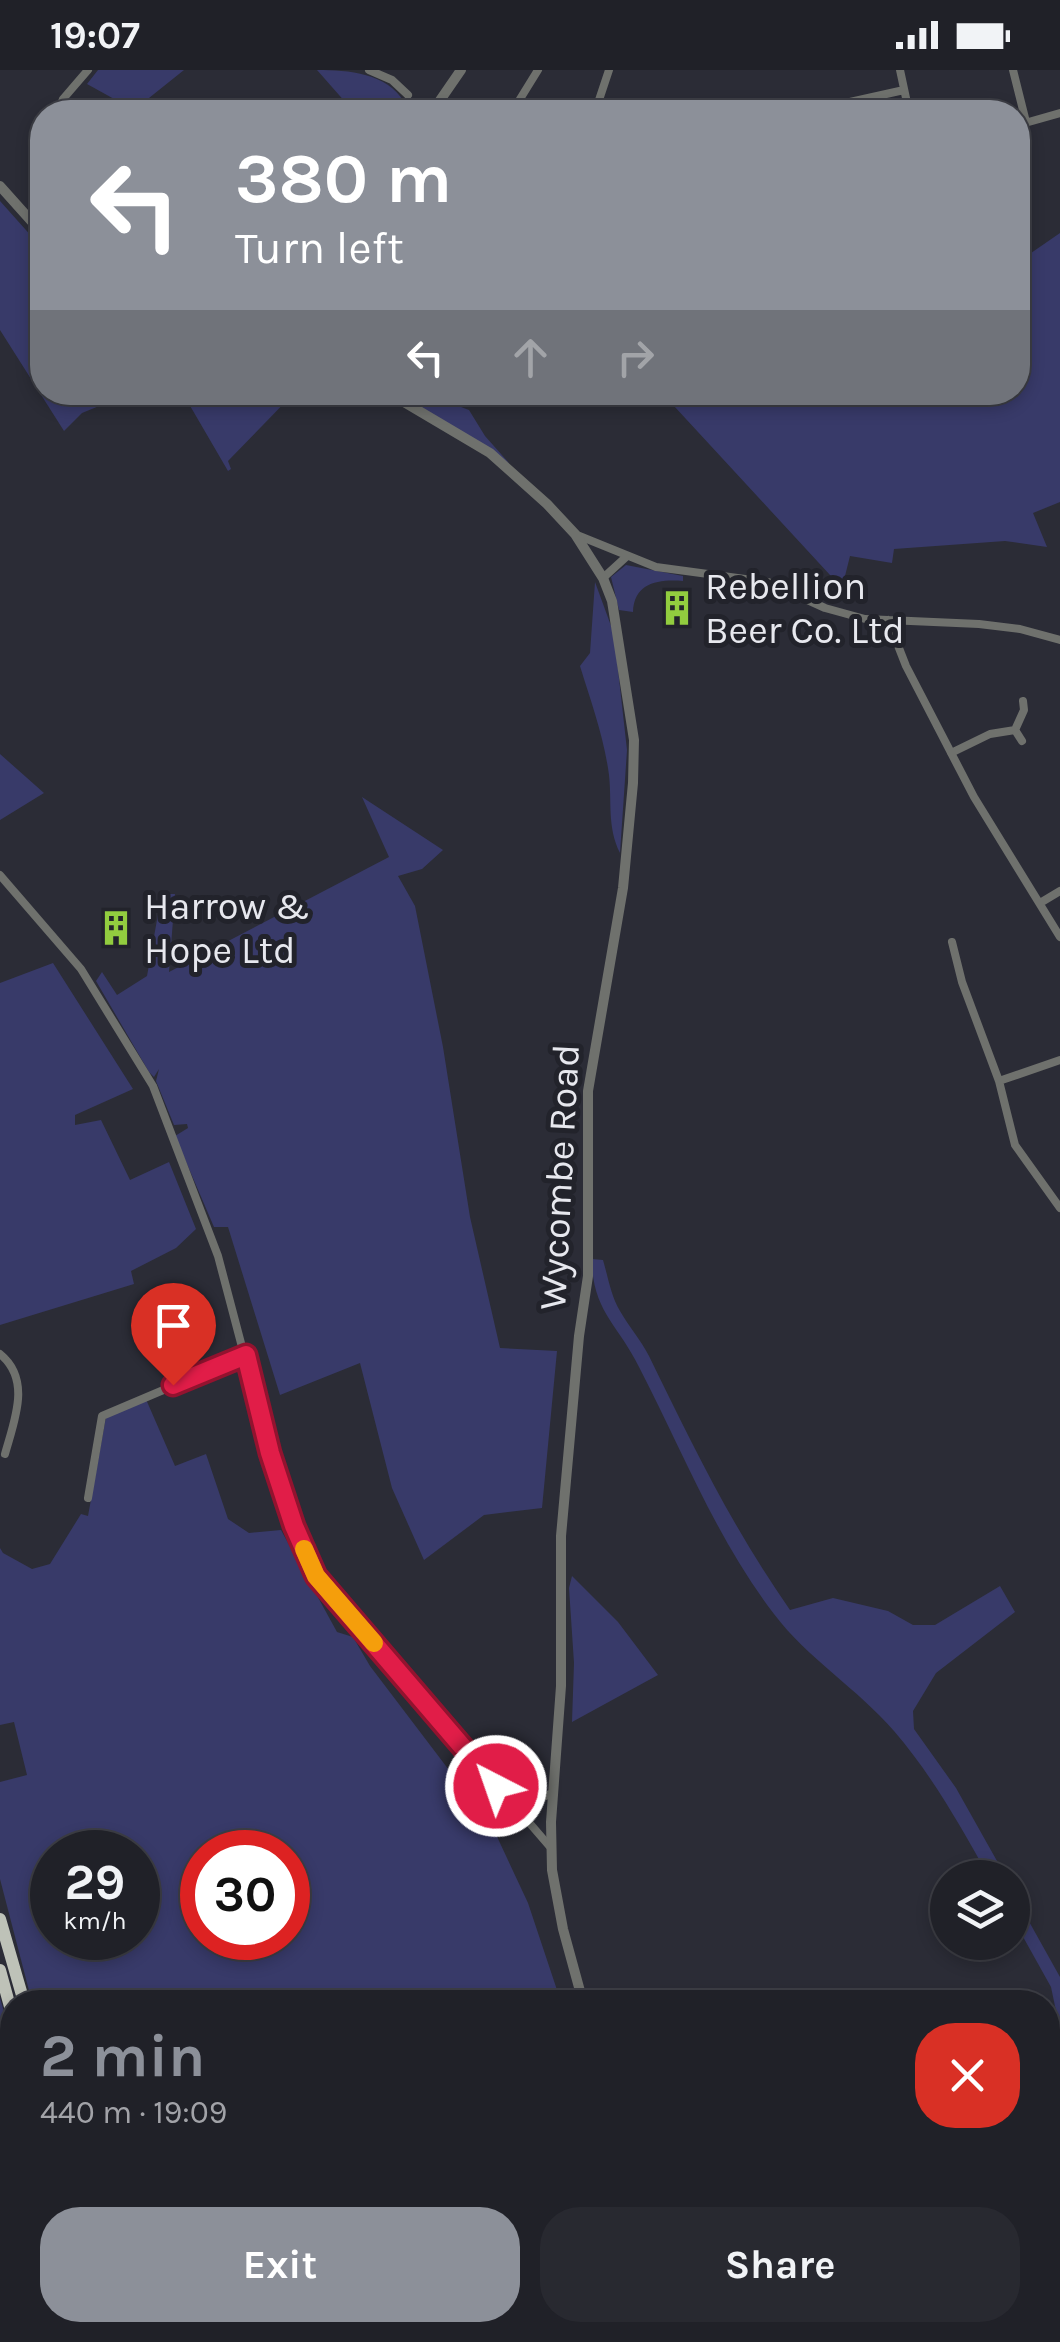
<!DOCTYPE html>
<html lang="en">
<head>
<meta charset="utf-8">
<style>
  body { margin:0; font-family:Karla,sans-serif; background:#282930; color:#f1f3f6; height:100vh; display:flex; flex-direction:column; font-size:38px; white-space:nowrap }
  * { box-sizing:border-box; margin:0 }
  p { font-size:32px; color:#a2a3a8 }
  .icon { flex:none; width:55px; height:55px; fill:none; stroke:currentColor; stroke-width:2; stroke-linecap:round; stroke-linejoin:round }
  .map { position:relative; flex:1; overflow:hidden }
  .side { position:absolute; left:0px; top:1920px; width:1060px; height:352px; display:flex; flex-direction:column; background:#202128; border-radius:40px 40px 0 0; box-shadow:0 5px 15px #0003,0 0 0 2px #3d3e45 }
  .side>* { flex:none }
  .top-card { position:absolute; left:30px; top:30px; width:1000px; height:305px; border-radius:40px; box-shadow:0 5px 15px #0003,0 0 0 2px #3d3e45; background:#8c9099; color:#fff; overflow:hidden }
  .tools { position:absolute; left:930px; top:1790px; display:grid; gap:20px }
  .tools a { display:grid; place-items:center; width:100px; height:100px; border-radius:50%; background:#202128; box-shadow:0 5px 15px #0003,0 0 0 2px #3d3e45; font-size:50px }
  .speed { position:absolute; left:30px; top:1760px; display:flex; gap:20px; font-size:50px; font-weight:700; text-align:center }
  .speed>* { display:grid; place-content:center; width:130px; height:130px; border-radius:50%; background:#202128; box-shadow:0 5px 15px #0003,0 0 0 2px #3d3e45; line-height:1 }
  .speed small { font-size:25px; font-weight:400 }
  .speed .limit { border:15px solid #d22; background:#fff; color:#111 }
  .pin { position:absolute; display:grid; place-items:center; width:85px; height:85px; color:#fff; margin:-102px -42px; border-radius:50% 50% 50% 0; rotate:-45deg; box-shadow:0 0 10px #0007 }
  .pin .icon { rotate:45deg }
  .me { position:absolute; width:110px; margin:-55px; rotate:319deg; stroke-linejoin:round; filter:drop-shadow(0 0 8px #0008) }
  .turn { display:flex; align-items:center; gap:35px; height:210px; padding:0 40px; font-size:45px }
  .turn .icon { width:130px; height:130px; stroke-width:2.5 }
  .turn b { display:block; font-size:70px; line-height:85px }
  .lanes { display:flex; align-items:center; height:95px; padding:0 40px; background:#0003; justify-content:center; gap:50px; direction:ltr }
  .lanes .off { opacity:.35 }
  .round { display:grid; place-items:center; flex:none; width:105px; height:105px; border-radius:40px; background:#282930 }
  .head { display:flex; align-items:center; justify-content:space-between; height:170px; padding:0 40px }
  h1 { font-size:60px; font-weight:700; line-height:75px; color:#8c9099 }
  .button { display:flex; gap:20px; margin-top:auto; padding:20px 40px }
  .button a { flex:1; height:115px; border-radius:40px; background:#8c9099; color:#fff; font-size:40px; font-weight:700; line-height:115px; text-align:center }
  .button a+a { background:#282930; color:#f1f3f6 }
  .status { display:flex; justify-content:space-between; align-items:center; height:70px; padding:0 50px; background:#202128; direction:ltr }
  .status svg { height:28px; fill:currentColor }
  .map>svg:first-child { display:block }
  .green { fill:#383a69; fill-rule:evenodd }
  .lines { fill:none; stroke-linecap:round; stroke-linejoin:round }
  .minor { stroke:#6f716d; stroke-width:8 }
  .tertiary { stroke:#6f716d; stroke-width:10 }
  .trunk { stroke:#bec2b8; stroke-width:12 }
  .route-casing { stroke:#92132f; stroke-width:25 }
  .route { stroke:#e11d48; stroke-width:18 }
  .slow { stroke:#f59e0b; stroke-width:18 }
  .labels { text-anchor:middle; stroke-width:10; stroke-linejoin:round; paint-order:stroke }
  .poi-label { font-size:38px; fill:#e7e8ee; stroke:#22232b; text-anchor:start }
  .street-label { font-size:38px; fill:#e7e8ee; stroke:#22232b }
</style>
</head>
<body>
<div class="status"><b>19:07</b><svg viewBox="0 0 49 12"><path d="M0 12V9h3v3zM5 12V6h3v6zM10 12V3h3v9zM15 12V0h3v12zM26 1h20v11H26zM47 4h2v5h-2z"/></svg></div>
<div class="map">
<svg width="1060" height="2272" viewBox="0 0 1060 2272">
  <rect width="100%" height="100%" fill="#2b2c36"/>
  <path class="green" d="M98,0h86l-50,40 -47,-26z
    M317,0c32,0 70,3 87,32l20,3 -5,7h-65z
    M0,131l42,47v144l89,1 -49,20 -18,18 -64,-101z
    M1060,163v269l-27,11 14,34 -42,-6 -111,8 -2,14 -42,-7 -8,32 -180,-195 356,-1v-130z
    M177,323h117l-66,68 3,8 -3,2 -39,-67z
    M413,323h11l45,17 16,26 24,27 -90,-57z
    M626,495l57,11v5c-25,-2 -49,2 -50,31l-14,-2 -8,-33z
    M595,512l19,52 13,116 -7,103c-13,-26 -8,-51 -11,-78 -5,-38 -18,-73 -29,-109l10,-13z
    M0,684l44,39 -44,27z
    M362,727l81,53 -21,19 -24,7 17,30 28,141 27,170 30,131 57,3 -15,157 -58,7 -60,45 -32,-72 -32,-125 -80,32 -52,-168h-14l-39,-91 13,-8 -1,-4 -13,1 -18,-44 3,-12 -5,8 -5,-5 -53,-91 6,-9 15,23 30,-19 13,-73 10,-9h5l-6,78 220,-115z
    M53,893l80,126 -58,26v10l26,-5 29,60 39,-18 27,67 -20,19 -45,23 3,13 -134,41v-342z
    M592,1189l11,1c5,17 8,36 17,51 9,16 21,29 29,45 44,90 83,171 141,254l43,-12 55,13 25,14h22l65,-39 15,26 -79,61 -23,38 1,18 42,59 50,89h-17c-28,-50 -57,-102 -95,-146 -36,-42 -87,-73 -120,-117 -57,-74 -92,-164 -135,-247 -21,-43 -47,-56 -47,-108z
    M145,1327l30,69 31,-12 22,65 21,14 32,-3 56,102 16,5 17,29 123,162 35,75 33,99h-529l-32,-123v-97l27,-7 -13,-53 -14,3v-177l3,5 29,16 18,-5 31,-50 7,2 18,-99zM52,1782h86v86h-86zM202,1782h86v86h-86z
    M572,1506l46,46 40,53 -86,47 2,-59 -5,-75z
    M490,1682l12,27 27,2 1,11 -8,6c-19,-3 -28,-25 -39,-40z
    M1012,1821l48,86v53l-9,-43 -38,-68z
    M0,1928l12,42v265l-5,3 9,34h-16z
    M127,2260h34l4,12h-35z"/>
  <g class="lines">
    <path class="minor" d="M369,0l23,10 16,15
      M900,0l9,42
      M1013,0l13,52
      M496,40l5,2
      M58,42l5,-13 25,-29
      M331,42l7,-6
      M512,42l26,-42
      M595,42l14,-42
      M805,42l99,-22
      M1018,55l42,-12
      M36,91l6,-13
      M577,465l79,32 112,15 57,26 40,11 114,5 41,5 40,11
      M603,508l23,-21
      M888,550l18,46 68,131 86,140
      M1022,671l-7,-11 9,-20 -1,-9
      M951,683l39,-19 25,-4
      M0,805l81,94 72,117 65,170 52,197 24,72 22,51 235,272
      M1040,833l20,-12
      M952,872l10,40 37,99 16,64 45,63
      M999,1011l61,-21
      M0,1284c32,26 14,67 5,100
      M88,1428l14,-82 144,-61
      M515,1738l38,-15"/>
    <path class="tertiary" d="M432,42l29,-42
      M0,116l42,47
      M387,322l103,61 57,51 28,30 28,44 9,23 22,139 -1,43 -10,105 -35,203v185l-9,60 -18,200v150l-10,136 1,48 11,59 20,73
      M706,2260l6,12"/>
    <path class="trunk" d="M0,1849l24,83
      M0,1900l12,44
      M103,2260l3,12
      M118,2260l3,12"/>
  </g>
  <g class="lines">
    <defs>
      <path id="route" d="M173,1315l73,-30 24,98 24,73 22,50 180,210"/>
    </defs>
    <use href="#route" class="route-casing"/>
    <use href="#route" class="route"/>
    <path class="slow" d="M304,1479l12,27 58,67"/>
  </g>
  <defs>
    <symbol id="building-bare" viewBox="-9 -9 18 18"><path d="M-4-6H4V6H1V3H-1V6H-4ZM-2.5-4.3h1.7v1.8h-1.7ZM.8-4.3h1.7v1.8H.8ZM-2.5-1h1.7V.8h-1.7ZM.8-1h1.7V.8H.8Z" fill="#92cd3f" stroke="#22232b" stroke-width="2.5" paint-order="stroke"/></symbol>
  </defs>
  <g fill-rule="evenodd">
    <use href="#building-bare" x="652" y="513" width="50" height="50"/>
    <use href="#building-bare" x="91" y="833" width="50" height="50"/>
  </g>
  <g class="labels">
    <g class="poi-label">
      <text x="705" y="529">Rebellion<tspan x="705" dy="44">Beer Co. Ltd</tspan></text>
      <text x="144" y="849">Harrow &amp;<tspan x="144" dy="44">Hope Ltd</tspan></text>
    </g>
    <g class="street-label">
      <text transform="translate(559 1107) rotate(-87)" y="13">Wycombe Road</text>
    </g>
  </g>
</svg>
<div class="tools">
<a><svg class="icon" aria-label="layers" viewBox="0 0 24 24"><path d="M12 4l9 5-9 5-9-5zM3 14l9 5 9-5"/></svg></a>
</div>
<div class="speed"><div>29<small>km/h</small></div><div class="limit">30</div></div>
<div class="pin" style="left:173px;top:1315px;background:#d93025"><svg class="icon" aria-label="arrive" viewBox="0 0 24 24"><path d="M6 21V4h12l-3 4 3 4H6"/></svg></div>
<svg class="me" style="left:496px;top:1716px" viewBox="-20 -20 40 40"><circle r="17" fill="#e11d48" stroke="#fff" stroke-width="3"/><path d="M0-11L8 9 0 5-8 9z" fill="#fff"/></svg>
<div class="top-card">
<div class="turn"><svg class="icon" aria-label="left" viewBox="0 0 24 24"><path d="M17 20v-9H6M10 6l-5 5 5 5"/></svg><div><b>380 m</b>Turn left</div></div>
<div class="lanes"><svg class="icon" aria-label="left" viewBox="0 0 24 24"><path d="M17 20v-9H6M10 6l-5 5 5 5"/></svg><svg class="icon off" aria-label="ahead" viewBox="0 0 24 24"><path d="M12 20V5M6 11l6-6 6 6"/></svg><svg class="icon off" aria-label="right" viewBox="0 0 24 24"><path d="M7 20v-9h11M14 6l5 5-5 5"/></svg></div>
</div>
<section class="side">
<div class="head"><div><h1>2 min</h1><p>440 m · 19:09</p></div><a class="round" style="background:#d93025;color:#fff"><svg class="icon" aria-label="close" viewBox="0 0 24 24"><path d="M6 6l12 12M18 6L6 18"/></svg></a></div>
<div class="button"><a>Exit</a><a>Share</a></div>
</section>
</div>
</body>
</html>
